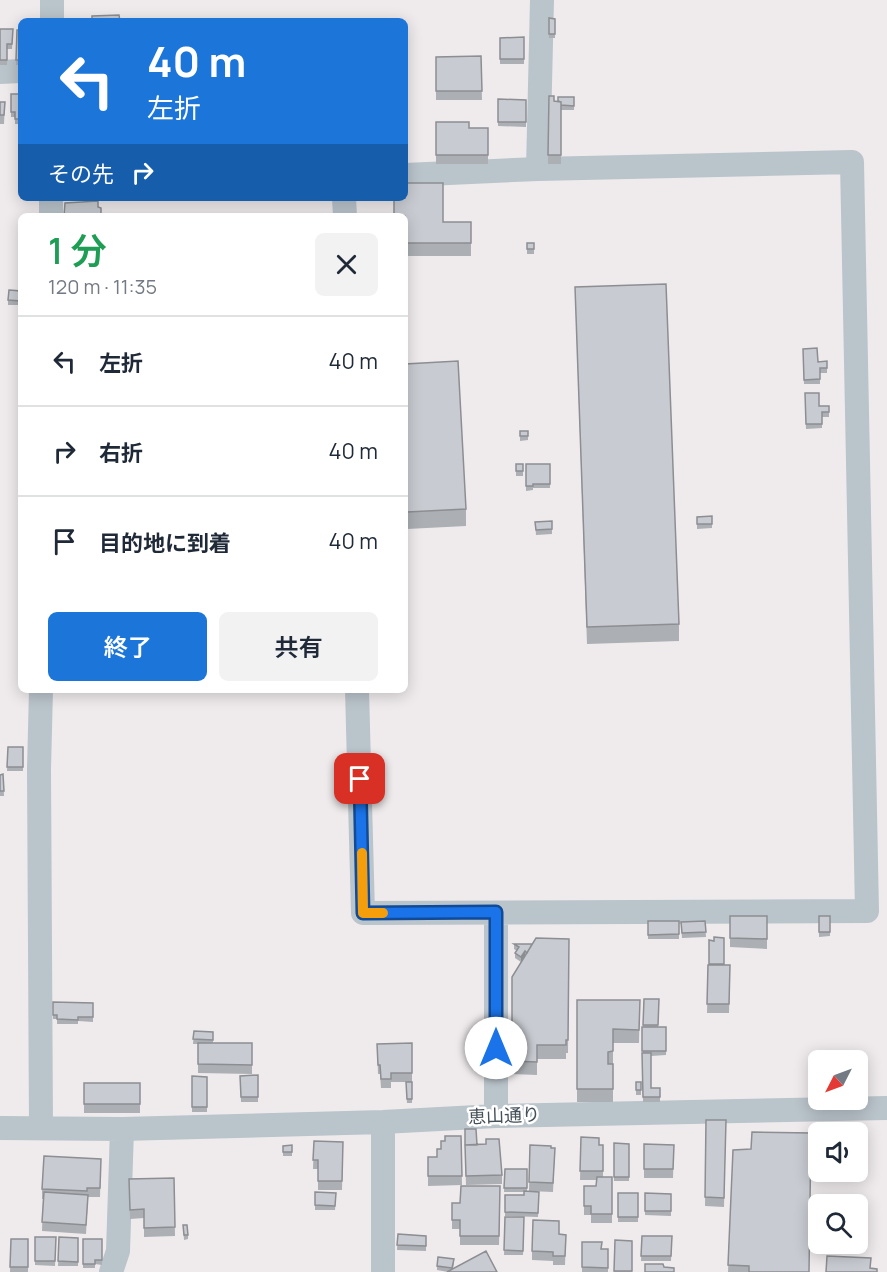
<!DOCTYPE html>
<html lang="ja">
<head>
<meta charset="utf-8">
<style>
  body { margin:0; font-family:Manrope,"Noto Sans JP",sans-serif; background:#f2f2f3; color:#1f2937; height:100vh; display:flex; flex-direction:column; font-size:22px; white-space:nowrap }
  * { box-sizing:border-box; margin:0 }
  p { font-size:20px; color:#747a83 }
  .icon { flex:none; width:33px; height:33px; fill:none; stroke:currentColor; stroke-width:2; stroke-linecap:round; stroke-linejoin:round }
  .map { position:relative; flex:1; overflow:hidden }
  .details { position:absolute; left:18px; top:213px; width:390px; height:480px; display:flex; flex-direction:column; background:#fff; border-radius:9px; box-shadow:0 3px 15px #0003 }
  .details>* { flex:none }
  .top-card { position:absolute; left:18px; top:18px; width:390px; height:183px; border-radius:9px; box-shadow:0 3px 15px #0003; background:#1c75d8; color:#fff; overflow:hidden }
  .needle { width:39px; rotate:228deg }
  .controls { position:absolute; left:808px; top:1050px; display:grid; gap:12px }
  .controls a { display:grid; place-items:center; width:60px; height:60px; border-radius:9px; background:#fff; box-shadow:0 3px 15px #0003; font-size:30px }
  .pin { position:absolute; display:grid; place-items:center; width:51px; height:51px; color:#fff; margin:-26px; border-radius:12px; box-shadow:0 3px 9px #0006 }
  .me { position:absolute; width:66px; margin:-33px; rotate:0deg; stroke-linejoin:round; filter:drop-shadow(0 0 4px #0008) }
  .turn { display:flex; align-items:center; gap:21px; height:126px; padding:0 30px; font-size:27px }
  .turn .icon { width:78px; height:78px; stroke-width:2.5 }
  .turn b { display:block; font-size:42px; line-height:51px }
  .then { display:flex; align-items:center; height:57px; padding:0 30px; background:#0003; gap:12px; font-size:22px }
  .round { display:grid; place-items:center; flex:none; width:63px; height:63px; border-radius:9px; background:#f2f2f3 }
  .headline { display:flex; align-items:center; justify-content:space-between; height:102px; padding:0 30px }
  h1 { font-size:36px; font-weight:600; line-height:45px; color:#1e9e55 }
  .cta { display:flex; gap:12px; margin-top:auto; padding:12px 30px }
  .cta a { flex:1; height:69px; border-radius:9px; background:#1c75d8; color:#fff; font-size:24px; font-weight:600; line-height:69px; text-align:center }
  .cta a+a { background:#f2f2f3; color:#1f2937 }
  ul { padding:0; list-style:none }
  li { display:flex; align-items:center; gap:18px; height:90px; padding:0 30px; border-top:2px solid #e0e1e3 }
  li div { flex:1 }
  li b { display:block; font-size:22px }
  li em { font-style:normal }
  .map>svg:first-child { display:block }
  .lines { fill:none; stroke-linecap:round; stroke-linejoin:round }
  .minor { stroke:#bac4cb; stroke-width:24 }
  .wall { fill:#acafb4 }
  .shaded-wall { fill:#8c8e92 }
  .building { fill:#c8cbd1; stroke:#8c8e92; stroke-width:1.5 }
  .route-casing { stroke:#114b97; stroke-width:15 }
  .route { stroke:#1a73e8; stroke-width:10 }
  .slow { stroke:#f59e0b; stroke-width:10 }
  .labels { text-anchor:middle; stroke-width:5; stroke-linejoin:round; paint-order:stroke }
  .street-label { font-size:18px; fill:#455058; stroke:#fff }
</style>
</head>
<body>
<div class="map">
<svg width="887" height="1272" viewBox="0 0 887 1272">
  <rect width="100%" height="100%" fill="#efebec"/>
  <g class="lines">
    <path class="minor" d="M52,21v-21
      M0,72l21,-1
      M538,169l4,-169
      M344,198l1,18
      M51,216v-18
      M357,690l6,223 504,-2 -15,-749 -314,7 -133,6
      M496,913v203
      M41,1127l-2,-358 2,-79
      M0,1128l122,1 261,-7 113,-6 391,-8
      M111,1272l7,-21 4,-122
      M383,1272v-150"/>
  </g>
  <path class="wall" d="M549,18l6,1v19h-6z
    M0,29h13l-1,20h-5v16h-7z
    M17,30h4v35h-5z
    M524,37v27h-24v-26z
    M481,56l1,44h-46v-43z
    M11,94h10v30h-6v-7h-4z
    M549,96l5,5h4l16,-4v13h-13v54h-13z
    M498,99l28,1v27l-28,-1z
    M0,102h5l-1,22h-4z
    M436,122l33,6h19v36h-52z
    M405,216l38,6h28v34h-66z
    M527,243h7v11h-7z
    M575,287l104,337v17l-92,3z
    M21,291v14h-13v-5z
    M803,349l15,13 9,-1v12h-7v11h-16z
    M405,364l61,145v17l-59,3 -2,-45z
    M805,393l14,13h10v11h-7v11l-16,1z
    M520,431h8v9l-8,1z
    M516,464h7v12h-7z
    M550,464v24h-17v2l-7,1v-5z
    M712,516v12l-15,1v-12z
    M552,521v13l-16,1 -1,-13z
    M8,747h15v24h-16z
    M3,774l1,22h-4v-21z
    M730,916h37v33l-37,-2z
    M819,916h11v20l-11,1z
    M648,921h31v18h-31z
    M705,921l1,16 -24,1 -1,-16z
    M569,939l-1,114h-2v6h-29v16l-25,-1v-97l9,-15 -6,-4v-5l2,-2 -3,-2v-5h18z
    M709,940l15,25h6l-1,48h-22l1,-48h1z
    M644,999h15l-1,28h8v28l-15,1v32h9v14h-17l-1,-75h1z
    M577,1000h63l-1,43h-26v59h-36z
    M53,1002l40,1v19l-15,-1v3h-21v-5h-4z
    M194,1031l19,1v11h39v31l-54,-1v-29h-5z
    M377,1044l35,29v30h-5l-1,-21h-15v6h-10l-1,-14h-2z
    M258,1075v27h-17l-1,-26z
    M192,1076l15,1v35h-15z
    M636,1082l5,8v5h-5z
    M84,1083h56v30h-56z
    M706,1120h20l-2,87 -19,-1z
    M461,1136l1,49 -34,1v-29h9l4,-8z
    M581,1137l18,8h4v32h9v46h-21v-8h-7v-29h12l1,-6h-17z
    M314,1141l29,1 -1,48h-24v-21h-5z
    M614,1143l15,1v37h-15z
    M486,1144l16,31v9l-36,1 -1,-31 12,-9z
    M644,1144l30,1 -1,33h-29z
    M292,1145v11h-9v-10z
    M530,1145l25,3 -2,44 -24,-1z
    M733,1150l76,122h-81z
    M101,1159l-1,38h-12l-2,37 -44,-3 1,-32h-1v-10z
    M505,1169h22v22l12,1 -1,25 -33,-1v-21h19v-3h-20z
    M174,1178l1,58 -31,1v-19l-14,1 -1,-40z
    M500,1186l-1,59h-39v-16h-8v-9l8,-17z
    M315,1192l21,1 -1,17h-20z
    M618,1193h20v29h-20z
    M645,1193l26,1v22l-26,-1z
    M505,1217h19l-1,38h-19z
    M183,1225l5,10v4l-4,1z
    M398,1234l28,2v15l-29,-1z
    M559,1234l7,1 -1,30h-12v-4l-21,-1v-9z
    M642,1236h30l-1,25h-30z
    M35,1237h21l-1,29 -20,-1z
    M59,1237l19,1v28h-20z
    M11,1239h17v33h-18z
    M83,1239h19v26l-7,-1v4h-12z
    M615,1240l17,1v31h-18z
    M582,1242l20,7h6v23h-26z
    M454,1263l-1,6 -5,3 -11,-2v-4z"/>
  <path class="shaded-wall" d="M525,951v5l-4,6v-5z"/>
  <path class="building" d="M119,15l1,6h-28v-5z
    M549,18l6,1v15h-6z
    M0,29h13l-1,15h-5v16h-7z
    M17,30h4v30h-5z
    M524,37v22h-24v-21z
    M481,56l1,35h-46v-34z
    M11,94h10v25h-6v-7h-4z
    M549,96h5v5l7,1v53h-13z
    M558,97h16v9l-13,-1v-3l-3,-1z
    M498,99l28,1v22h-28z
    M0,102h5l-1,13h-4z
    M436,122h33v6h19v27h-52z
    M405,183h38v39h28v21h-66v-27h-11v-18h11z
    M98,201v6l3,1v8h-37l1,-13z
    M527,243h7v6h-7z
    M666,284l13,340 -92,3 -12,-340z
    M9,290l12,1v10l-13,-1z
    M817,348l1,14 9,-1v7h-7v11l-16,1 -1,-31z
    M458,361l8,148 -59,3 -2,-45v-103z
    M805,393h14v13h10v6h-7v12h-16z
    M520,431h8v5h-8z
    M516,464h7v7h-7z
    M526,464h24v20h-17v2h-7z
    M712,516v8h-15v-7z
    M552,521v8l-16,1 -1,-8z
    M8,747h15v20h-16z
    M3,774l1,17h-4v-16z
    M730,916h37v23l-37,-1z
    M819,916h11v16h-11z
    M648,921h31v13l-31,1z
    M705,921l1,11 -24,1 -1,-11z
    M714,937l10,1v26h-15v-24l5,1z
    M536,938l33,1 -1,101h-2v5h-29v17l-25,-1v-84z
    M514,944h18l-5,9 -2,-2 -4,6 -6,-4 4,-6z
    M708,965h22l-1,39h-22z
    M644,999h15l-1,26h-15z
    M577,1000h63l-1,30 -26,-1v22l-5,1v12h5v25h-36z
    M53,1002l40,1v14h-15v3l-21,-1v-4h-4z
    M642,1027h24v24h-24z
    M194,1031l19,1v8l-20,-1z
    M198,1043h54v22l-54,-1z
    M412,1043v30h-21v6h-10l-1,-14h-2l-1,-21z
    M642,1053h9v35h9v9h-17z
    M258,1075v22h-17l-1,-21z
    M192,1076l15,1v30h-15z
    M406,1082h6v17h-5z
    M636,1082h5v8h-5z
    M84,1083h56v21h-56z
    M706,1120h20l-2,78 -19,-1z
    M465,1129h11l1,16h-12z
    M752,1132l59,1 -2,139h-60v-6l-21,-1 5,-115 18,-1z
    M445,1136h16l1,40h-34v-19h9v-8h4v-8h4z
    M581,1137l18,1v7h4v26h-23z
    M486,1139h13l3,36 -36,1 -1,-31 21,-1z
    M314,1141l29,1 -1,39h-24v-21h-5z
    M614,1143l15,1v33h-15z
    M644,1144l30,1 -1,24h-29z
    M292,1145v7h-9v-6z
    M530,1145l21,1v2h4l-2,35 -24,-1z
    M44,1156l57,3 -1,29h-13v3l-45,-2z
    M505,1169h22v19h-23z
    M597,1177h15v37h-21v-8h-7v-20h12z
    M174,1178l1,49 -31,1v-19l-14,1 -1,-31z
    M461,1186h39l-1,50h-39v-16h-8v-17h8z
    M524,1191l15,1 -1,21 -33,-1v-17h19z
    M44,1192l44,3 -2,30 -44,-3z
    M315,1192l21,1 -1,13 -20,-1z
    M618,1193h20v24h-20z
    M645,1193l26,1v17h-26z
    M505,1217h19l-1,34 -19,-1z
    M533,1220l26,1v13l7,1 -1,21h-12v-4l-21,-1z
    M183,1225h4l1,10h-4z
    M398,1234l28,2v10l-29,-1z
    M642,1236h30l-1,20h-30z
    M35,1237h21l-1,24h-20z
    M59,1237l19,1v24l-20,-1z
    M11,1239h17v28h-18z
    M83,1239h19v21h-7v4h-12z
    M615,1240l17,1v30h-18z
    M582,1242h20l-1,7h7v19l-26,-1z
    M486,1251l11,21h-50z
    M827,1256l44,2 -1,10 7,1v3h-51z
    M438,1257l16,2 -2,9 -15,-2z
    M645,1264h18l1,3 10,1v4h-29z"/>
  <g class="lines">
    <defs>
      <path id="route" d="M360,779l3,134 133,-1v136"/>
    </defs>
    <use href="#route" class="route-casing"/>
    <use href="#route" class="route"/>
    <path class="slow" d="M362,853l1,60h20"/>
  </g>
  <g class="labels">
    <g class="street-label">
      <text transform="translate(504 1116) rotate(-2)" y="6">恵山通り</text>
    </g>
  </g>
</svg>
<div class="controls">
<a><svg class="needle" viewBox="-14 -14 28 28"><path d="M0-13l5 13h-10z" fill="#e53935"/><path d="M0 13l5-13h-10z" fill="#747a83"/></svg></a>
<a><svg class="icon" aria-label="sound" viewBox="0 0 24 24"><path d="M4 9h4l5-4v14l-5-4H4zM17 9q2 3 0 6"/></svg></a>
<a><svg class="icon" aria-label="search" viewBox="0 0 24 24"><circle cx="10" cy="10" r="6"/><path d="M15 15l6 6"/></svg></a>
</div>
<div class="pin" style="left:360px;top:779px;background:#d93025"><svg class="icon" aria-label="arrive" viewBox="0 0 24 24"><path d="M6 21V4h12l-3 4 3 4H6"/></svg></div>
<svg class="me" style="left:496px;top:1048px" viewBox="-20 -20 40 40"><circle r="19" fill="#fff"/><path d="M0-13L10 11 0 6-10 11z" fill="#1a73e8"/></svg>
<div class="top-card">
<div class="turn"><svg class="icon" aria-label="left" viewBox="0 0 24 24"><path d="M17 20v-9H6M10 6l-5 5 5 5"/></svg><div><b>40 m</b>左折</div></div>
<div class="then">その先<svg class="icon" aria-label="right" viewBox="0 0 24 24"><path d="M7 20v-9h11M14 6l5 5-5 5"/></svg></div>
</div>
<section class="details">
<div class="headline"><div><h1>1 分</h1><p>120 m · 11:35</p></div><a class="round"><svg class="icon" aria-label="close" viewBox="0 0 24 24"><path d="M6 6l12 12M18 6L6 18"/></svg></a></div>
<ul>
<li><svg class="icon" aria-label="left" viewBox="0 0 24 24"><path d="M17 20v-9H6M10 6l-5 5 5 5"/></svg><div><b>左折</b></div><em>40 m</em></li>
<li><svg class="icon" aria-label="right" viewBox="0 0 24 24"><path d="M7 20v-9h11M14 6l5 5-5 5"/></svg><div><b>右折</b></div><em>40 m</em></li>
<li><svg class="icon" aria-label="arrive" viewBox="0 0 24 24"><path d="M6 21V4h12l-3 4 3 4H6"/></svg><div><b>目的地に到着</b></div><em>40 m</em></li>
</ul>
<div class="cta"><a>終了</a><a>共有</a></div>
</section>
</div>
</body>
</html>
